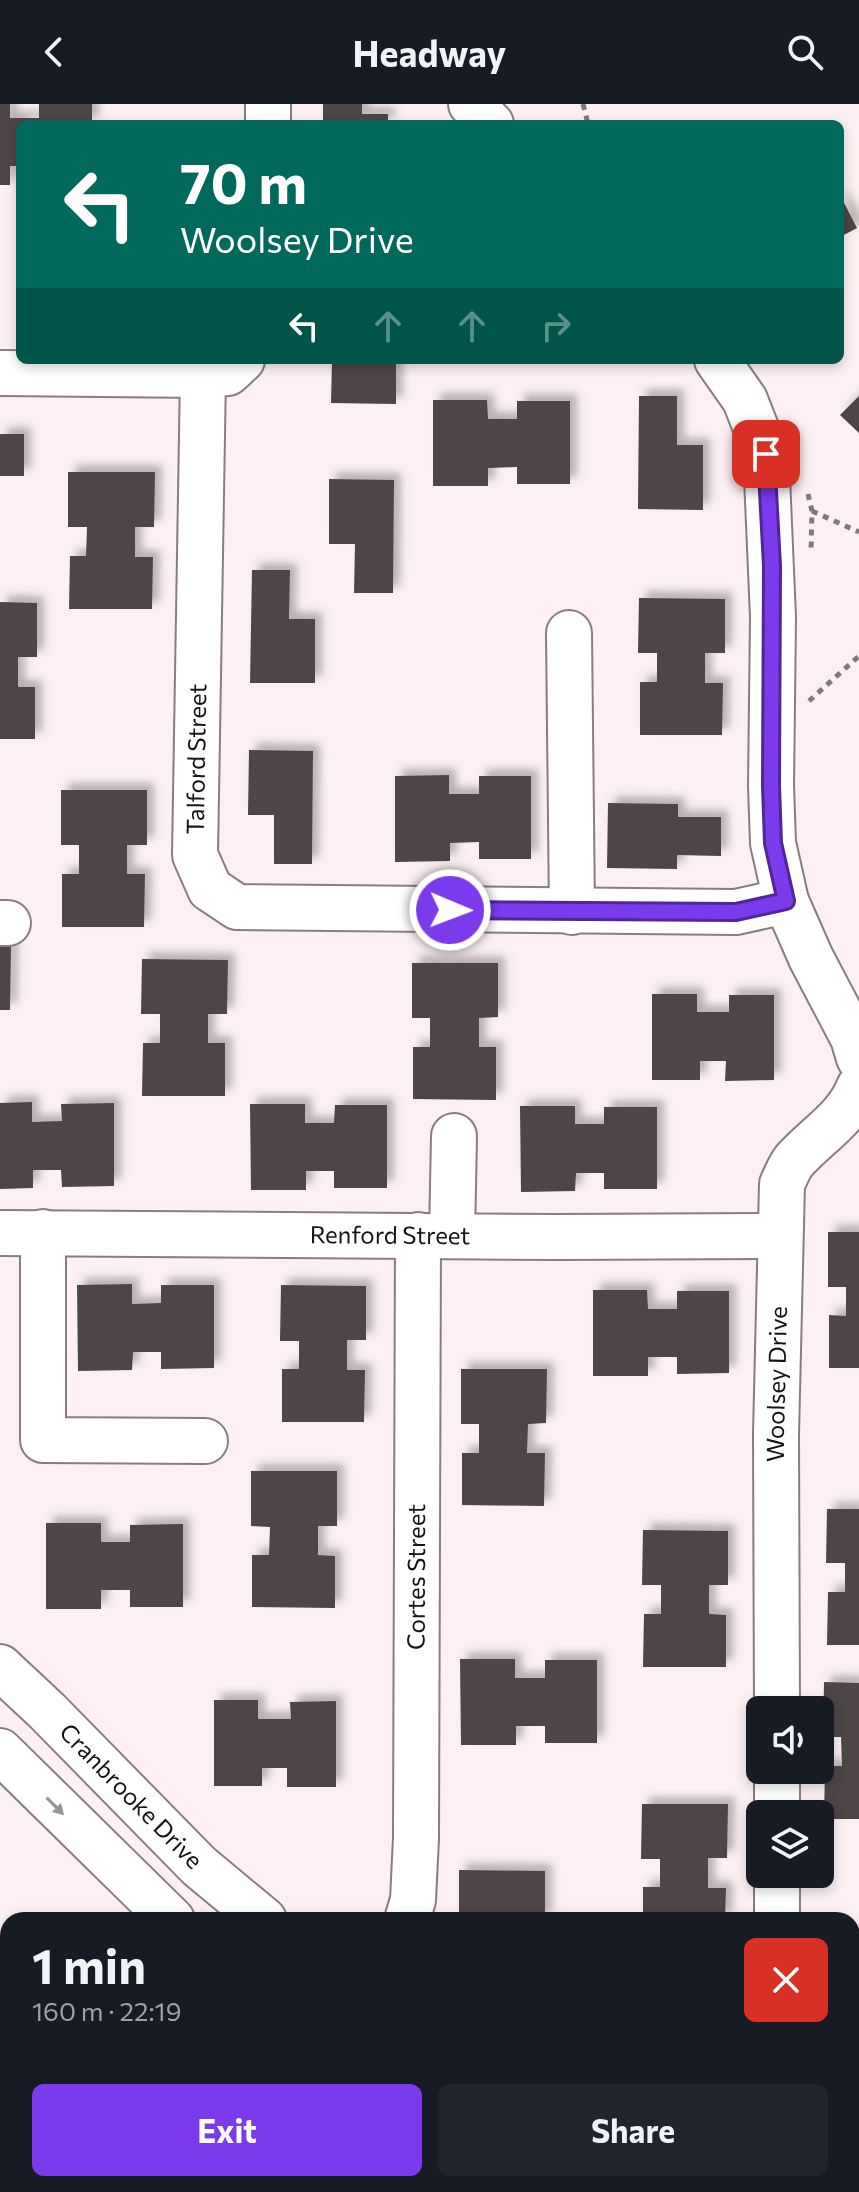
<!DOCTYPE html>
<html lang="en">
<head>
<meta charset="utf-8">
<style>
  body { margin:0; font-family:Commissioner,sans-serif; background:#20242c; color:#f1f3f6; height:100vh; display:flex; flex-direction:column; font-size:30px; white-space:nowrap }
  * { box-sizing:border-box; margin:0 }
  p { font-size:26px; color:#9ea1a6 }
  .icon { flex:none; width:44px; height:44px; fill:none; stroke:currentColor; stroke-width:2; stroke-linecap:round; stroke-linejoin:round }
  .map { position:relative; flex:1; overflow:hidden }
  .details { position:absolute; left:0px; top:1808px; width:860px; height:280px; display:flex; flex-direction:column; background:#171b24; border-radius:24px 24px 0 0; box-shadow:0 4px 12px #0003 }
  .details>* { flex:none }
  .banner { position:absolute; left:16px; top:16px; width:828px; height:244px; border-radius:12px; box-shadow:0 4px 12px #0003; background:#00695c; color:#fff; overflow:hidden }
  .tools { position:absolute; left:746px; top:1592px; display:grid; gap:16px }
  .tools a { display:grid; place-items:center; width:88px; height:88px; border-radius:12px; background:#171b24; box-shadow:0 4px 12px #0003; font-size:40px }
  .pin { position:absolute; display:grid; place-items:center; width:68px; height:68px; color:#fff; margin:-34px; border-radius:16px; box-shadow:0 4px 12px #0006 }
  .me { position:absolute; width:88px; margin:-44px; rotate:91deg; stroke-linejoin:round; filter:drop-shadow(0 0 6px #0008) }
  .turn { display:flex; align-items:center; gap:28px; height:168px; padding:0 32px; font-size:36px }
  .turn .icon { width:104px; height:104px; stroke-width:2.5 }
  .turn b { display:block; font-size:56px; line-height:68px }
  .lanes { display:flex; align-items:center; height:76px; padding:0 32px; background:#0003; justify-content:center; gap:40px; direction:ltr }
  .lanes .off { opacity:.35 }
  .round { display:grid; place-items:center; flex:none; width:84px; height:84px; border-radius:12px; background:#20242c }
  .summary { display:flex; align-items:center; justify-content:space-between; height:136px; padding:0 32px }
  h1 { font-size:48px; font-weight:700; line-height:60px }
  .action { display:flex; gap:16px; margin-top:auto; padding:16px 32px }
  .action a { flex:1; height:92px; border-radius:12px; background:#7c3aed; color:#fff; font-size:32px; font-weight:700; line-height:92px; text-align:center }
  .action a+a { background:#20242c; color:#f1f3f6 }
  header { display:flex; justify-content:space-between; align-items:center; height:104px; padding:0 32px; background:#171b24; font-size:36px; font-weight:700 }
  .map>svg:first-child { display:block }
  .building { fill:#4e4446; filter:url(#shadow) }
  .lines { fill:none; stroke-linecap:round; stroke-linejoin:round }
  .minor-casing { stroke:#897d80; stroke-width:48 }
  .path { stroke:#80787a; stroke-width:5; stroke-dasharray:6 6; stroke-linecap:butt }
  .minor { stroke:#fff; stroke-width:44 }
  .oneway { fill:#979595 }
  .route-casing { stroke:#51269a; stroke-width:20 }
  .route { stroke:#7c3aed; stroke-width:14 }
  .labels { text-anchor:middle; stroke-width:8; stroke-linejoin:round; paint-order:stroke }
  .street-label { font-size:24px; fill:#171314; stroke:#fff }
</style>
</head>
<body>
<header><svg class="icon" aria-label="back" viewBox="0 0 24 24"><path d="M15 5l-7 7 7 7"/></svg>Headway<svg class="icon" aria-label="search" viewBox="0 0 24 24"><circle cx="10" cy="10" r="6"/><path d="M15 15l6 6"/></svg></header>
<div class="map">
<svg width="859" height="2088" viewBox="0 0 859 2088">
  <defs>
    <filter id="shadow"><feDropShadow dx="7" dy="-7" stdDeviation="4" flood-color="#0004"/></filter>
  </defs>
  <rect width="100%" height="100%" fill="#fcf0f3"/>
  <path class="building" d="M0,0h10v14h29v-14h53v20h-72v42h-10v19h-10z
    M323,0h39v10h26v10h-65z
    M840,91l17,33 -17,9z
    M332,256h64v44l-65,-1z
    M639,292h38v49h26v65l-65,-1z
    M859,292v37l-19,-18z
    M433,296h54l1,19h29v-18h53v83h-53v-17l-29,1v18h-55z
    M0,330h24v42h-24z
    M68,368h87l-1,55h-19v30h18l-1,52h-83l1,-53h16l1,-29h-19z
    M329,375l65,1 -1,113h-39l1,-49h-26z
    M252,466h38l-1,49h26v64h-65z
    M639,494l86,1v54h-20v30h18l-1,52h-82v-53h17v-29h-19z
    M0,498l37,1v54h-19v30h17v52h-35z
    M249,646l64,1 -1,113h-38v-49h-26z
    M449,671v19h30v-18h52v83h-52v-17l-29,1v18l-55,1v-86z
    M61,686h86v55h-20v29h18l-1,53h-82v-53h17v-29h-18z
    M608,699l70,1v13h43v39l-44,-1v14l-70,-1z
    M0,841l11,1 -1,64h-10z
    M142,855l86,1 -1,54h-19v29h17v53h-83l1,-53h17v-29h-19z
    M412,859h86v54l-19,1v29h17v53l-83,-1v-52h17v-29h-18z
    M652,890h45v18h32v-17h45v85l-49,1 1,-20h-26v19h-48z
    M32,998v20l30,-1 -1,-17 53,-1v83l-52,1 -1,-17h-28v18l-33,1v-86z
    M250,1000h55v19h29l1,-18h52v83h-53v-17h-28v19h-55z
    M520,1002h55v18h29v-17h53v82h-53v-16h-28l-1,18 -54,1z
    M828,1128h31v136h-30v-53l17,1v-29h-18z
    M132,1180v20l29,-1v-18h53v83l-53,1v-17h-28l-1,18 -54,1 -1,-86z
    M281,1181l85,1v54h-19v30h18l-1,52h-82v-53h17v-28h-19z
    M593,1186h54l1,19h29v-18h52v82l-52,1v-17h-29v19h-55z
    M461,1265h86l-1,54 -18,1 -1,29h18l-1,53 -82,-1v-52h17v-29h-18z
    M251,1367h86v55h-19v29l17,1v52l-83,-1v-52h17l1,-28 -19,-1z
    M827,1405h32v136h-32l1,-53h17v-29h-19z
    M46,1419h55v19h29v-17l53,-1v83h-53v-17h-29v19h-55z
    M643,1426l85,1v54h-19v29l17,1v52h-83l1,-53h17v-29h-19z
    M460,1555h55v19h30v-18h52v83h-52v-17h-29v19h-55z
    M824,1578l35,1v136h-35l1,-53h17l-1,-29h-18z
    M214,1596h44v19h33l-1,-17 46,-1v86h-49v-19h-25v18h-48z
    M642,1700h86l-1,54h-19v30h18l-1,32h-82v-33h17v-28h-19z
    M459,1766l86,1v49h-86z
    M852,1855h7v136h-7z
    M0,2040l8,8v32h5l8,8h-21z
    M285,2080h13l5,8h-31z"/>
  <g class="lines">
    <defs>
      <g id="minor">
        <path d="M471,0l20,20"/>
        <path d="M268,20v-20"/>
        <path d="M717,256l28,40 21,54 7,163 -2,169 2,57 13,58 25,57 42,80 6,20"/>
        <path d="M0,269l203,2 25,-2 14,-13"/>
        <path d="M203,271l-8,480 15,34 27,18 499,5 50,-11"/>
        <path d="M569,529l3,279"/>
        <path d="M0,819h8"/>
        <path d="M43,1128v208l162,1"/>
        <path id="s1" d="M0,1129l558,4 221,-1"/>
        <path d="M452,1132l2,-100"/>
        <path id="s2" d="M0,1563l47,44 152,155 65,54"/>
        <path id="s3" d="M777,1606l-1,-276 6,-250c4,-8 7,-17 12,-23 23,-26 52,-41 65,-74"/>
        <path d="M0,1647l172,169"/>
        <path d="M777,1666v44"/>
        <path d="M777,1770v46"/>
        <path id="s4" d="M407,1816l6,-20 3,-62 2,-603"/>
        <path d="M461,2080l8,8"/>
        <path d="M547,2080l8,8"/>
        <path d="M156,2088l11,-8"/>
        <path d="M775,2088v-8"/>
      </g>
    </defs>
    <use href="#minor" class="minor-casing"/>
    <path class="path" d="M583,0l5,20
      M808,390l4,17 -1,41
      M812,407l47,21
      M809,597l50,-45"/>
    <use href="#minor" class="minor"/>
  </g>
  <defs><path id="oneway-solid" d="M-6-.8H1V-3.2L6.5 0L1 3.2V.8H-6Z" transform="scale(2)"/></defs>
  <use class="oneway" href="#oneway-solid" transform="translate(55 1702) rotate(45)"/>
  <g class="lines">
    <defs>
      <path id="route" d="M450,806l286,2 50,-11 -13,-58 -2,-57 1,-220 -6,-112"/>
    </defs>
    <use href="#route" class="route-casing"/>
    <use href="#route" class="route"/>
  </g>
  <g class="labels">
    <g class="street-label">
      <text transform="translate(197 655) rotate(-89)" y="8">Talford Street</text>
      <text dy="8" stroke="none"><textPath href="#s1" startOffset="390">Renford Street</textPath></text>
      <text dy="8" stroke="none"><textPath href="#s3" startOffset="326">Woolsey Drive</textPath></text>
      <text dy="8" stroke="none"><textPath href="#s4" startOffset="344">Cortes Street</textPath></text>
      <text dy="8" stroke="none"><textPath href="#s2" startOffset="184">Cranbrooke Drive</textPath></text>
    </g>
  </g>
</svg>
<div class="tools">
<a><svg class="icon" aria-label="sound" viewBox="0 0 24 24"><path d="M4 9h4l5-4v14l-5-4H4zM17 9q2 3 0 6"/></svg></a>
<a><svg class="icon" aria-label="layers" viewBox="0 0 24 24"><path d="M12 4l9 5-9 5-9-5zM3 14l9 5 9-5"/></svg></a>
</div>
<div class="pin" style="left:766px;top:350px;background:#d93025"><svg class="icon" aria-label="arrive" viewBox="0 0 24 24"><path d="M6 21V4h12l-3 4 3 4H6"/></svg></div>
<svg class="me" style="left:450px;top:806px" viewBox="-20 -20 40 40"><circle r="17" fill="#7c3aed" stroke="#fff" stroke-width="3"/><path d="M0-11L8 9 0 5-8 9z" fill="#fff"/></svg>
<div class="banner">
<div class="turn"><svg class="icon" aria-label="left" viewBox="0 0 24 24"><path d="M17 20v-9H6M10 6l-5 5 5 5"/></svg><div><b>70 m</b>Woolsey Drive</div></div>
<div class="lanes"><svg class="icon" aria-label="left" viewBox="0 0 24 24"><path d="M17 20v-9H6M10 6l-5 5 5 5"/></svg><svg class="icon off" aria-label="ahead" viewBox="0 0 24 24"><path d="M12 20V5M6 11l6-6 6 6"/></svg><svg class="icon off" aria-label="ahead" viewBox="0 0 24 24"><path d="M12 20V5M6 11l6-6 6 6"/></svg><svg class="icon off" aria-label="right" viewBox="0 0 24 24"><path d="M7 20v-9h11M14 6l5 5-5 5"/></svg></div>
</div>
<section class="details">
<div class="summary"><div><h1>1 min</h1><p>160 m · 22:19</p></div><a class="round" style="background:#d93025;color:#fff"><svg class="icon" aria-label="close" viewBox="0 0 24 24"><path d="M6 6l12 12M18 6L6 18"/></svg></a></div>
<div class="action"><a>Exit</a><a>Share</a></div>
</section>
</div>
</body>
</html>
